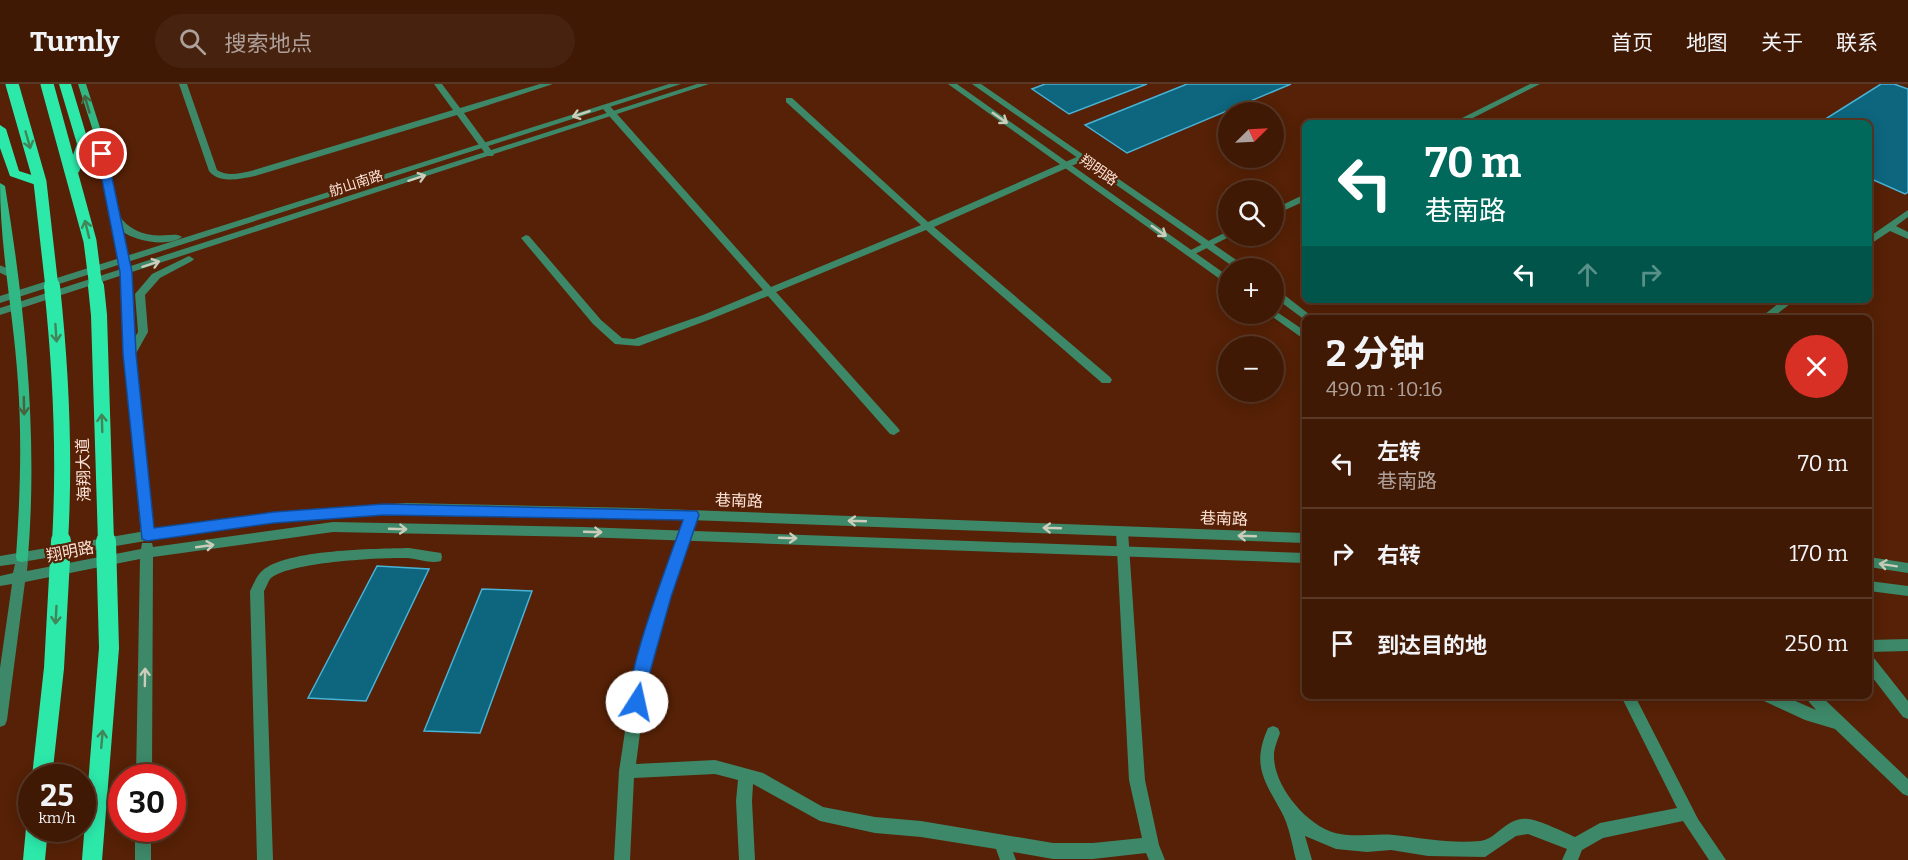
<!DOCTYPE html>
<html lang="zh">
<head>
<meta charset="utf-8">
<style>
  body { margin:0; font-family:Bitter,"Noto Sans SC",serif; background:#47220e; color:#f1f3f6; height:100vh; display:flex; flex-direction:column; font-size:22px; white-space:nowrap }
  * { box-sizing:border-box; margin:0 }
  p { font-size:20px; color:#aea09a }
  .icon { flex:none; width:33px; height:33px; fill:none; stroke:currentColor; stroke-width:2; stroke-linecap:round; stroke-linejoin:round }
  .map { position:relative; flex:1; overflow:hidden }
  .panel { position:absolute; left:1302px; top:231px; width:570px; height:384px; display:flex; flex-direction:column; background:#401904; border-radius:9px; box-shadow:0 3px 15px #0003,0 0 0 2px #593826 }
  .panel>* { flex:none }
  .top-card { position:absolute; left:1302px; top:36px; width:570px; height:183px; border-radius:9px; box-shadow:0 3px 15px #0003,0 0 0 2px #593826; background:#00695c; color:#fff; overflow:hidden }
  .needle { width:39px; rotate:66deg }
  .buttons { position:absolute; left:1218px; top:18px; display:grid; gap:12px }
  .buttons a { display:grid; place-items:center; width:66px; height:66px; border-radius:50%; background:#401904; box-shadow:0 3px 15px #0003,0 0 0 2px #593826; font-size:30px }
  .speed { position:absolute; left:18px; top:680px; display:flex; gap:12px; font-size:30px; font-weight:700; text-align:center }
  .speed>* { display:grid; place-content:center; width:78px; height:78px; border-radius:50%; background:#401904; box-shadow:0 3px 15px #0003,0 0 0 2px #593826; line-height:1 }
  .speed small { font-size:15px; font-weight:400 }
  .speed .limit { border:9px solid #d22; background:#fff; color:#111 }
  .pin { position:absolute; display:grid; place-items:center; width:51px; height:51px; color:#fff; margin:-26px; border:3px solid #fff; border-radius:50%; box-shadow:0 2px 6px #0007 }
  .me { position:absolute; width:66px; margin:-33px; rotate:10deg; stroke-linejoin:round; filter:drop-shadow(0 0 4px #0008) }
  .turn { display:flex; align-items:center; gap:21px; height:126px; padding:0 24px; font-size:27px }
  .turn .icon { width:78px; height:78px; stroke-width:2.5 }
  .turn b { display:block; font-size:42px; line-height:51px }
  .lanes { display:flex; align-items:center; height:57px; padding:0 24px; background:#0003; justify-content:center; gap:30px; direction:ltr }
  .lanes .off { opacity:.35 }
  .round { display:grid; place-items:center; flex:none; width:63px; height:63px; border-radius:32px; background:#47220e }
  .overview { display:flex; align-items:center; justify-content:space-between; height:102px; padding:0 24px }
  h1 { font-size:36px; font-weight:700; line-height:45px }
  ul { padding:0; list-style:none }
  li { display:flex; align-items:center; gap:18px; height:90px; padding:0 24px; border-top:2px solid #593826 }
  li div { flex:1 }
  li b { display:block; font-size:22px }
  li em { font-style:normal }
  header { display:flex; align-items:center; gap:36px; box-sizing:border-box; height:84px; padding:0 30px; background:#401904; border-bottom:2px solid #593826 }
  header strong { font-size:28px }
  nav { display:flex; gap:33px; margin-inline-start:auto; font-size:21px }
  .search { width:420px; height:54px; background:#47220e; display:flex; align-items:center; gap:15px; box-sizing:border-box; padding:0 21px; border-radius:33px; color:#aea09a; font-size:22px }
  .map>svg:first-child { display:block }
  .building { fill:#0d667e; stroke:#48b3d7; stroke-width:1.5 }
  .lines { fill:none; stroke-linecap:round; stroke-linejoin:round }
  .service { stroke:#3d8868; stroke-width:7 }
  .minor { fill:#3d8868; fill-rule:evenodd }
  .tertiary { fill:#3d8868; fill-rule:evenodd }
  .secondary { fill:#30b885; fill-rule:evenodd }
  .trunk { fill:#2ce9aa; fill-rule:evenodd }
  .trunk-bridge-far2 { stroke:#2ce9aa; stroke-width:13 }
  .trunk-bridge-far1 { stroke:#2ce9aa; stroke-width:16 }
  .trunk-bridge { stroke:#2ce9aa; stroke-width:20 }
  .oneway { stroke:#45653f }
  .oneway2 { stroke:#ccb }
  .oneway3 { stroke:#418558 }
  .route { fill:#1a73e8; stroke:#114b97; stroke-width:1.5 }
  .labels { text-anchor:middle; stroke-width:4.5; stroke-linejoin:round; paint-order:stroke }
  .far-street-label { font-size:14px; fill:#fce2d7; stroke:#562106 }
  .street-label { font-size:16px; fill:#fce2d7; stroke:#562106 }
</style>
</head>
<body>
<header>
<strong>Turnly</strong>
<div class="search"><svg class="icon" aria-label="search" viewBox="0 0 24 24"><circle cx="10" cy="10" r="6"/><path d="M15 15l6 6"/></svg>搜索地点</div>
<nav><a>首页</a><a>地图</a><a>关于</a><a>联系</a></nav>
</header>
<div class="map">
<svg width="1908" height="776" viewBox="0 0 1908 776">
  <rect width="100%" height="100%" fill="#562106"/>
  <path class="building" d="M1045,0h102l-78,30 -37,-25z
    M1187,0h104l-164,69 -42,-28z
    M1881,0h13l14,5v103l-3,2 -36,-16v-55h-50z
    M377,482l52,3 -63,132 -58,-3z
    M482,505l50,2 -52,142 -56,-2z"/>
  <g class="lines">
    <path class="service" d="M0,185l13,6"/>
    <path class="minor" d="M179,0h8l30,86c10,7 23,3 34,1l202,-61 -19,-26h8l18,24 80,-24h13l-89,29 30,41 -1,2h-6l-30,-41 -202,61c-15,3 -36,8 -46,-5z
      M1530,0h10l-77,39h-11z
      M786,14h6l136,124 151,-66h6v4l-151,67 176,150 2,3 -2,3h-8l-176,-153 -150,62 122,136 2,3 -6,4 -4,-1 -122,-138 -57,23 -72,27 -24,-2 -22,-20 -72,-86 5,-3 3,1 72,84 21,18 12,1 69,-24 60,-25 -160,-181v-4h6l162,182 150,-62 -135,-123z
      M1305,110v7l-31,14v-6z
      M1908,126v7l-12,9 12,6v7l-18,-8 -21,14v-8z
      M1228,147v5h3l-38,19 -3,1 -5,-3z
      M1783,216h12l-23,18h-12z
      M692,426l4,2 2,3 -28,82 -23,82 -11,85 79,-4 48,13 60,34 52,10 46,4 132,22h40l49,-5 -13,-58 -13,-249 2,-4h8l2,4 17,249 14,65 6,15h-16l-3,-7 -53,6h-40l-40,-7 3,8h-16l-4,-11 -75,-12 -46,-4 -55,-12 -67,-37 -1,17 3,59h-16l-3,-59 2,-21 -23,-6 -81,4 -4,82h-16l5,-89 14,-92 23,-82 30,-82 2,-3z
      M409,464l32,5 1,4 -1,4c-11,3 -22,-2 -33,-3 -25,-1 -122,4 -138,21 -2,3 -4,9 -6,12l9,269h-16l-7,-269c3,-6 7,-16 12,-20 24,-22 114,-22 147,-23z
      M1908,555v12l-39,1v-12z
      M1869,572l5,2 34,43v18l-5,-2 -34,-44z
      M1621,612h14l63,123 28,41h-17l-26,-39 -80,17 -21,12 -4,10h-16l5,-11 -39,-15 -12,2 -31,21 -57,-1 -37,-6 -24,2 -31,-3 -31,-13 7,24h-16c-4,-16 -7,-35 -15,-49 -18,-32 -29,-47 -13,-83l5,-2 5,2 2,5c-2,6 -6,15 -6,22 -1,30 32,70 61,78 19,5 39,0 59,2 28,3 57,9 86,6 16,-1 27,-25 48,-22 11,1 36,13 47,18l25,-14 77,-15z
      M1762,612h22l32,14 -12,-14h17l87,83v17l-5,-2 -68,-65 -30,-9 -41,-19z"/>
    <path class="tertiary" d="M669,0h12l-681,219v-7z
      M697,0h12l-709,231v-7z
      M948,0h9l271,192v7l-4,-1z
      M972,0h9l264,182 1,2h-11z
      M115,129l3,1c12,18 29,23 51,21 6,0 8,-1 13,2 -14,10 -46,5 -60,-6 -5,-4 -8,-9 -12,-15z
      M189,172l5,3 -2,2 -32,17 -15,17 3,37 -14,25h-8l-1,-3 13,-22 -3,-38 17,-20z
      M1274,205l4,1 36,28h-9v2l-31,-23z
      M1274,226l31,21v9l-35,-25 -1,-1h5z
      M406,419l229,5 670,25v10l-670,-25 -229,-5 -132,9 -76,10 -170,29 -1,10 114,-22 1,-6h10l1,4 180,-25 250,5 722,26v10l-722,-26 -250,-5 -180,25 -1,220h-16l4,-218 -115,23 -18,138 -2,5 -5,2v-59l12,-84 -12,2v-10l13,-3 2,-9 -15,2v-10l198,-34 76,-10z
      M1869,473l39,6v10l-39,-6z
      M1869,497l39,5v10l-39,-5z
      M135,744h16v32h-16z"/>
    <path class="secondary" d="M78,0h8l16,50 29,138 4,82 18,181 -2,4h-8l-2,-4 -16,-181 -4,-82 -27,-138z
      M0,99l5,3c20,122 33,247 23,371l-1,4 -5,1 -5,-1 -1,-4c4,-57 6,-116 2,-174 -4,-66 -18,-133 -18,-200z"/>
    <path class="trunk" d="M59,0h12l18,60 -10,28 -6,4 -6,-4 10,-28z
      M0,41l6,4 13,42 25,8 2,3 -2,3h-8l-26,-9 -10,-28z
      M32,736v8h16l-3,32h-22l3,-32z"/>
    <path class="trunk-bridge-far2" d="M12,0l28,98 12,106
      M47,0l43,157 6,47"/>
    <path class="trunk-bridge-far1" d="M52,202c9,85 13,172 8,256
      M96,202l3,29 7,227"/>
    <path class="trunk-bridge" d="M42,693l12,-109 7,-127
      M92,776l17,-212 -3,-107"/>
  </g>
  <defs><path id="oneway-shaft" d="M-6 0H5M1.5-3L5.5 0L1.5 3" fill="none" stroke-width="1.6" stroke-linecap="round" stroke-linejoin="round" transform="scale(1.5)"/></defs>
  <g class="oneway">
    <use href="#oneway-shaft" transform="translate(87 20) rotate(-106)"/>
    <use href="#oneway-shaft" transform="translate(24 322) rotate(89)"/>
  </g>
  <g class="oneway2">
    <use href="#oneway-shaft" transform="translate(581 30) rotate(162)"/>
    <use href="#oneway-shaft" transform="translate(1000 34) rotate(35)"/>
    <use href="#oneway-shaft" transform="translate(417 94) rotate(-18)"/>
    <use href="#oneway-shaft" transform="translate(1159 147) rotate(35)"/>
    <use href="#oneway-shaft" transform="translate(151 180) rotate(-18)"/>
    <use href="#oneway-shaft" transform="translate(857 437) rotate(-178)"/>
    <use href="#oneway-shaft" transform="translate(1052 444) rotate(-178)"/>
    <use href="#oneway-shaft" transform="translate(398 445) rotate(2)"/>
    <use href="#oneway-shaft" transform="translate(593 448) rotate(2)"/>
    <use href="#oneway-shaft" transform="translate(1247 452) rotate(-178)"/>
    <use href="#oneway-shaft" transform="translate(788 454) rotate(2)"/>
    <use href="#oneway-shaft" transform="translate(205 462) rotate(-8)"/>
    <use href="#oneway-shaft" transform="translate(1888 481) rotate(-171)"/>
    <use href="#oneway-shaft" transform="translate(145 593) rotate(-89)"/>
  </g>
  <g class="oneway3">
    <use href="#oneway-shaft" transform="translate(28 56) rotate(74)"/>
    <use href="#oneway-shaft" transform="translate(87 145) rotate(-104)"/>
    <use href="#oneway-shaft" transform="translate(56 249) rotate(86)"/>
    <use href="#oneway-shaft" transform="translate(102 339) rotate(-92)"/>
    <use href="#oneway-shaft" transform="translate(56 531) rotate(93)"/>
    <use href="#oneway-shaft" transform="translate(102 655) rotate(-85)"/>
  </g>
  <path class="route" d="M102,67l5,3 25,118 4,82 18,174 120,-16 110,-8 313,7 2,4 -28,82 -23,82 -6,28 -5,3 -6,-3c-11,-22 42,-157 52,-187l-299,-5 -110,8 -127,18 -5,-2 -19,-185 -3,-82 -23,-118z"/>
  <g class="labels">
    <g class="far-street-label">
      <text transform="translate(1099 86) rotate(35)" y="5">翔明路</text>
      <text transform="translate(356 99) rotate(-18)" y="5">舫山南路</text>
    </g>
    <g class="street-label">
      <text transform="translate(83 386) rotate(-92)" y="6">海翔大道</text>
      <text transform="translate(739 416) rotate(2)" y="6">巷南路</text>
      <text transform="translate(1224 434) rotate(2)" y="6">巷南路</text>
      <text transform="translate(70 467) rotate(-11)" y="6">翔明路</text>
    </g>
  </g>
</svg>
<div class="buttons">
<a><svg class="needle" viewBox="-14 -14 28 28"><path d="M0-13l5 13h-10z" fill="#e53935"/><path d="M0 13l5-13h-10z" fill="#aea09a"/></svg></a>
<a><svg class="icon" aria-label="search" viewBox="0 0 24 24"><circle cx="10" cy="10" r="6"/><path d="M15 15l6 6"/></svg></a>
<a>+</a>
<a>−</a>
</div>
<div class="speed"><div>25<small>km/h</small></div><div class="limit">30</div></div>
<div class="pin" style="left:102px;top:70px;background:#d93025"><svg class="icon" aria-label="arrive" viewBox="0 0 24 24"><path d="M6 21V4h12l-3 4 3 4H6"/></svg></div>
<svg class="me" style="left:637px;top:618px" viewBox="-20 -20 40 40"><circle r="19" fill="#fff"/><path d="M0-13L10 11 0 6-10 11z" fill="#1a73e8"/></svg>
<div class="top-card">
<div class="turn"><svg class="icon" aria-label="left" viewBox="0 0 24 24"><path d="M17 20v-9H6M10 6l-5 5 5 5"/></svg><div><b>70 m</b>巷南路</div></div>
<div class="lanes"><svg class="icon" aria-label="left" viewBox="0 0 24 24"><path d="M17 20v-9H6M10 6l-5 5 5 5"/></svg><svg class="icon off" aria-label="ahead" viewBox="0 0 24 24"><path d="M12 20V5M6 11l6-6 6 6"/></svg><svg class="icon off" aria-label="right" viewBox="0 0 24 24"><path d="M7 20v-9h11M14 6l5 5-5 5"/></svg></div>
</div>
<section class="panel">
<div class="overview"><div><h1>2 分钟</h1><p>490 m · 10:16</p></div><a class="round" style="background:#d93025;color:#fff"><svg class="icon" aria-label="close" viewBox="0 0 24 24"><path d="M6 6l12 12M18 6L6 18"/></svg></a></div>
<ul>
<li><svg class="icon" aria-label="left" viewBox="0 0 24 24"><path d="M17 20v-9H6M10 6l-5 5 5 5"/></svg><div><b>左转</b><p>巷南路</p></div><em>70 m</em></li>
<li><svg class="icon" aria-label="right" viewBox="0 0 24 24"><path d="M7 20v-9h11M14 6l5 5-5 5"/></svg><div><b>右转</b></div><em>170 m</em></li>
<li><svg class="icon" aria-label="arrive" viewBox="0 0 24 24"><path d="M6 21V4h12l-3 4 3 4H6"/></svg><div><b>到达目的地</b></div><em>250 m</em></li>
</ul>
</section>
</div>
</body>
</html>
